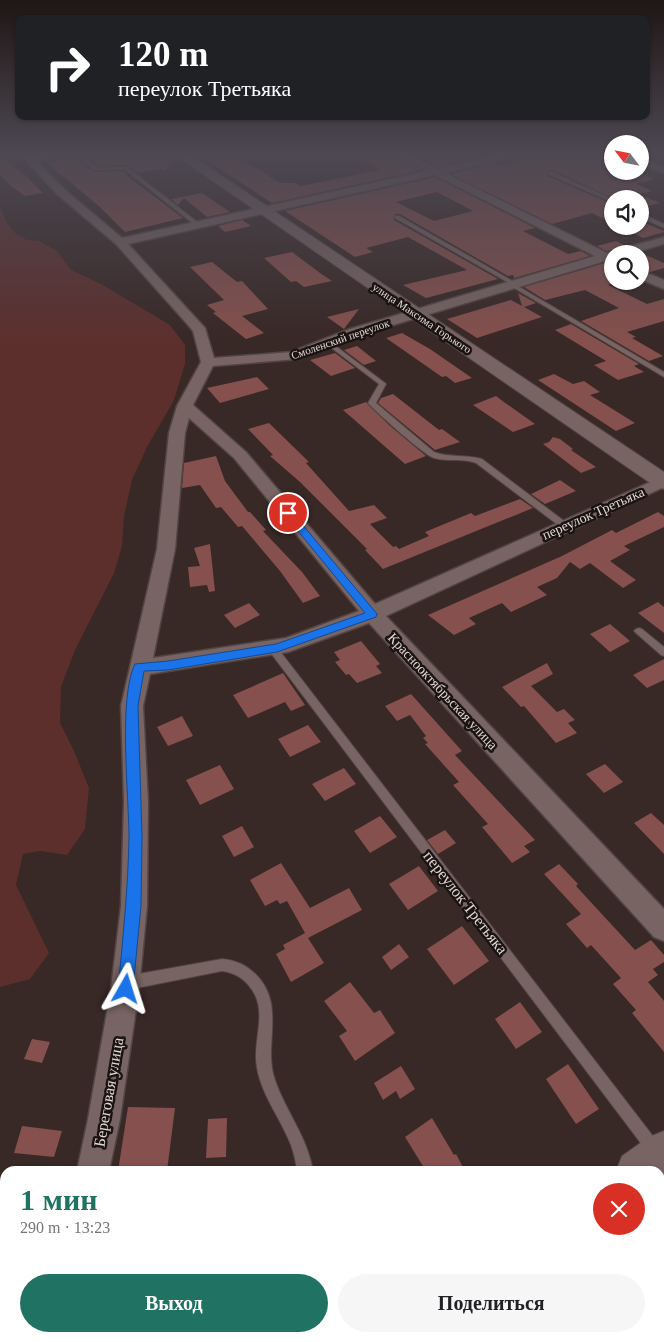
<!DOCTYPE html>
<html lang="ru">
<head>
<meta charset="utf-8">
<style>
  body { margin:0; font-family:"Times New Roman",serif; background:#f6f6f6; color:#202124; height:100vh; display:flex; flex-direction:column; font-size:19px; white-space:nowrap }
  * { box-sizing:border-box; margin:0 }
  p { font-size:16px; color:#757577 }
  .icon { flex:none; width:28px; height:28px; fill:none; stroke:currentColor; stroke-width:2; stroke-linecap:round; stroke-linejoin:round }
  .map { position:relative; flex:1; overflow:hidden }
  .panel { position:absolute; left:0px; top:1166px; width:665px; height:176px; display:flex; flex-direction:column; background:#fff; border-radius:15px 15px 0 0; box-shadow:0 1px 4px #0004 }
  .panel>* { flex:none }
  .banner { position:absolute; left:15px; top:15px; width:635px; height:105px; border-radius:10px; box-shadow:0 1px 4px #0004; background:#202124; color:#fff; overflow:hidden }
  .needle { width:32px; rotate:302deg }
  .controls { position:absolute; left:604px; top:135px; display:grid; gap:10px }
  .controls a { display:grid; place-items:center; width:45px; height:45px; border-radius:50%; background:#fff; box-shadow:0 1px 4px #0004; font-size:25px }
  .pin { position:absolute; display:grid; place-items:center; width:42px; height:42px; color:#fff; margin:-21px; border:2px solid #fff; border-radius:50%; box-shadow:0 1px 5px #0007 }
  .me { position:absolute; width:55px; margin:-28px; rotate:6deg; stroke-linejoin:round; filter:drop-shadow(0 0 4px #0008) }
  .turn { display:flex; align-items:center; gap:18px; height:105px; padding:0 20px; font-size:22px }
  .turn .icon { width:65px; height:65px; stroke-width:2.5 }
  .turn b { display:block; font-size:35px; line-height:42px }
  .round { display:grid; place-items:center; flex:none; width:52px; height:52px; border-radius:26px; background:#f6f6f6 }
  .head { display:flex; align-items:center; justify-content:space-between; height:85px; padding:0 20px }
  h1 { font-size:30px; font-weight:700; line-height:38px; color:#207263 }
  .primary-button { display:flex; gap:10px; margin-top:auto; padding:10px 20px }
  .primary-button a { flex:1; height:58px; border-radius:30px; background:#207263; color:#fff; font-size:20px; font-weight:700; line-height:58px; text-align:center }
  .primary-button a+a { background:#f6f6f6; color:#202124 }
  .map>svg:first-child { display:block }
  .green { fill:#5c2f2d }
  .building { fill:#85504d; fill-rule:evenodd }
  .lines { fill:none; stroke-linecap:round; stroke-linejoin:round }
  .service-casing { stroke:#524443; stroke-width:2 }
  .minor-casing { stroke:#524443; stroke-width:3 }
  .secondary-casing { stroke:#524443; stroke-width:2 }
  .service { fill:#776463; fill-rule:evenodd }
  .minor { fill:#776463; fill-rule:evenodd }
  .secondary { fill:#776463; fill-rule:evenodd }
  .route { fill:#1a73e8; stroke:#114b97 }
  .labels { text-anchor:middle; stroke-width:5; stroke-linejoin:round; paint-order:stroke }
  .far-street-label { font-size:11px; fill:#e2d7d6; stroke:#1a1312 }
  .street-label { font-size:14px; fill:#e2d7d6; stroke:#1a1312 }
  .near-street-label { font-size:16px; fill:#e2d7d6; stroke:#1a1312 }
</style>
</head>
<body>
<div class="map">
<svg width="664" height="1342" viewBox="0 0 664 1342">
  <rect width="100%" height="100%" fill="#382826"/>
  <path class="green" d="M0,207l8,18 8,9 11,6 12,1 18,10 14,19 30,14 69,41 15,20v19l-11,36 -27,47 -15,33 -8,36 -2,30 -8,27 -39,77 -14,37 -1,36 14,28 15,37 -4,41 -18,26 -27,-4 -17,3 -7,31 33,68 -19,26 -30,8z
    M664,1190v152h-187l5,-4h178v-146z
    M79,1338h252l2,4h-256z"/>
  <path class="building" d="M117,154l7,7 34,-7h14l3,3 -10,14 -3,-2 -24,4 -11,-8 -28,1 -15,-11z
    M197,154h37l46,29h15l6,3 80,-16 -27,-16h40l28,16 -150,33z
    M413,154h64l5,3 -45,10z
    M549,154h63v17h23l20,8 -19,5 16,7 -14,3 22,9 -20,5v-9h-26l-61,-29h-5l-1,6 65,28v19l-20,-10 -40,11 -102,-50 45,-12 5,3z
    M0,156l25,19 18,18 -18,3 -14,-10 -11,-11z
    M75,157l20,15 28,-1 5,4h-2l57,43 -58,14 -25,-25 -54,-45z
    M435,177l100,51 -12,3 45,23 13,-3 9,5 -76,22 -1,-3 -5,1 -108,-62h-5l-1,6 104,59 -72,19 -23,-13 64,-15 -59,-33 -42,11 7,4 -18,5 -70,-46zM437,192l36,19 -39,10 -38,-19z
    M202,193l28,19 -23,5 -23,-19 -6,7 -7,-6z
    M242,220l9,6 -26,6 -7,-6z
    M640,221l24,10v1l-21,6 -24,-12h21z
    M616,241l10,5 -19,5 -10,-5z
    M292,252l28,21 12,8 -28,6 -8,-6 -5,1 -27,-24z
    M641,253l23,10v5l-14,4 -10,-4v-14h-3z
    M212,262l25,20 5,-1 26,28 -26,7 22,17 -18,6 -33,-26 3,-1 -9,-7 17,-5 -34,-33z
    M605,263l7,2v16h8l-12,4 39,19 17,-5v22l-37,11 9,5 -4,1 31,18 -14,5 -68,-40 38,-13 -34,-18 -40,10 -21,-13z
    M518,293l18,10 -12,4 18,10 -65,21 -30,-19 64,-19 11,6z
    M359,309l-15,20 -17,-12z
    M571,324l68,40 -5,2 10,6 -26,8 -24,-15 12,-4 -51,-31z
    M402,333l28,16 42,29 -17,5 -9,-7 -4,1 -56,-39z
    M357,346l19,15 -12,4 -20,-15z
    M335,353l20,15 -24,8 -21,-16z
    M554,374l19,10 11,-3 16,11 -10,3 45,28 -19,8 -78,-51z
    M257,377l12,12 -49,14 -13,-15z
    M393,394l46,36 3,-1 18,13 -25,8 -57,-47 3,-5z
    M496,396l8,6 31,22 -22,8 -40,-27z
    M366,402l23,23 37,31 -21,8 -62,-54z
    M269,423l40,39 -3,1 43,48 25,-6 13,13 -17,6 23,23 3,-1 3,3 30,-13 -4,-4 46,-19 4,3 45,-17 13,9 -150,61 -18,-19 2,-1 -67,-67 -30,-26 3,-1 -25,-26z
    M553,437l7,2 13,10 -2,1 25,17 -15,6 -38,-29 6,-2z
    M216,456l9,25 23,31h2l16,18 -3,1 39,41 18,24 -17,7 -23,-32 -38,-45 -4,1 -17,-20 -5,1 -16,-23 -18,3 2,-25z
    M560,480l16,11 -31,13 -14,-10z
    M658,512l6,4v11l-40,19 6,4 -20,11 26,19 -13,8 -33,-25 -10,6 -10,-7 -13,16 -20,9 10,8 -36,17 -9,-9 -33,15 7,6 -22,11 -26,-20 134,-59 50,-26 4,3z
    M210,544l5,47 -6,1 -2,-7 -17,2 -2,-20 12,-1 -6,-18z
    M658,602l6,5v26l-26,-20z
    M249,603l11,12 -25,13 -11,-13z
    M610,624l20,17 -20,11 -20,-18z
    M361,641l19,23 -4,2 6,7 -25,10 -8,-9 -3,1 -11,-13 5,-2 -6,-8z
    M664,659v21l-17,8 -14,-13z
    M547,663l6,11 -22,12 26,26 7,-3 11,11 -7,3 9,10 -21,10 -32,-37 -3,1 -19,-20z
    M283,673l22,32 -14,6 -6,-9 -37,16 -15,-23z
    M411,694l51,57 -7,4 80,85 -11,6 6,6 -18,11 -30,-36 6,-3 -35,-39 6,-3 -34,-38 3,-1 -5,-5 3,-2 -16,-21 -13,6 -12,-15z
    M182,716l11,20 -25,10 -11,-19z
    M308,725l13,17 -31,15 -12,-18z
    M605,764l18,18 -19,11 -18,-19z
    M220,765l14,24 -34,16 -14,-25z
    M344,768l12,16 -31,17 -13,-17z
    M651,813l13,12v29l-30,-31z
    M380,816l17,21 -27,16 -16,-22z
    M242,826l12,21 -20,10 -12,-21z
    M445,830l11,13 -18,11 -11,-14z
    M281,863l29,45 39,-20 13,22 -54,28 16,25 -33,19 -15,-28 9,-5 -2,-4 22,-12 -18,-32 -7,3 -3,-4 -12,6 -15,-26z
    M559,864l19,20 -2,2 59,64 16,-10 13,15v7l-11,7 5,6 -10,7 16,19v51l-32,-39 4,-3 -23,-26 8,-6 -30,-33 -4,3 -21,-24 15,-10 -37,-40z
    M419,866l19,25 -30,19 -19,-26z
    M462,926l27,35 -35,24 -27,-36z
    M399,944l10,13 -18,13 -9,-13z
    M350,982l24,31 6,-3 15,23 -40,28 -16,-25 8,-5 -23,-30z
    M520,1002l22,30 -26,17 -21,-30z
    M32,1039l18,3 -8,21 -18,-4z
    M568,1064l31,45 -23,15 -30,-45z
    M401,1066l14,23 -15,10 -4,-8 -13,9 -9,-17z
    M128,1107l47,1 -8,63h-49z
    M227,1118l-1,39 -20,1 2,-39z
    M432,1118l22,37 2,-1 9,17h-39l-21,-34z
    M22,1126l40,5 -8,26 -40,-4z"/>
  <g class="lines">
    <defs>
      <path id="service" d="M74,154h5l19,14 29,-1 74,58 -5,1 -72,-57 -29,1z
        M548,172h4l60,27v3l-64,-28z
        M640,213l24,11v4l-24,-11z
        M395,216h4l117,67v2l148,87v5l-155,-92v-2l-114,-65z
        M325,341h4l56,42 1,1 -10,19 58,49c15,6 32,2 48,7l86,65v4h-6l-86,-65c-13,-5 -28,-1 -42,-5 -10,-3 -57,-45 -66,-55l11,-19 -54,-41z
        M639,628l3,1 22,18v9l-3,-1 -25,-22 -2,-2 2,-2z
        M273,645l3,1 383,498 3,5 -3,5 -5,3 -5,-3 -379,-502 -2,-3 2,-3z
        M222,959c28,2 49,25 50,53 2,23 -5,45 3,68 11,32 32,56 38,91h-16c-1,-9 -3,-17 -6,-26 -10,-26 -29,-49 -34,-77 -5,-24 9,-51 -2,-73 -7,-14 -18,-22 -33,-24l-95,19 -5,-2 -2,-5 2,-5 5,-2z
        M351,1338h18l2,4h-18z"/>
      <path id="minor" d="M20,154l11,2 34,-2 -29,7 29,29 57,48 305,-67 -31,-17h12l29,15 66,-15h18l-76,19 162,80 57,-16v7l-35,10h-17v9l-7,-2 -245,74 -62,24 -85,7 -20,39 53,47 129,152 289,-128v11l-278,129 278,293v32l-10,-4 -285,-314 -81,29 -138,22 -7,32 5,96 -1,104 -8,83 -19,130 -11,52h-32l11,-52 23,-130 10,-83 3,-104 -3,-96 36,-157 12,-116 8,-27 24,-44 -8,-31 -4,-5 -73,-82 -59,-50zM435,175l160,81 -245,73 -59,23 -77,6 -9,-30 -77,-84zM189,418l45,40 125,153 -73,27 -133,20 22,-109 10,-116z
        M640,158l24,9v6l-24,-9z
        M640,270l24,10v9l-24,-10z
        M40,1338h36l-1,4h-36z"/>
      <path id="secondary" d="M174,154h15l475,318v17l-8,-2z
        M664,1131v46l-4,3v-9h-44l6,-15 27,-19z
        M403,1338h52l-2,4h-52z"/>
    </defs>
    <use href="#service" class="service-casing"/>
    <use href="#minor" class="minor-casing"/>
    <use href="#secondary" class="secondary-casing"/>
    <use href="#service" class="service"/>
    <use href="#minor" class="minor"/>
    <use href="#secondary" class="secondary"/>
  </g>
  <linearGradient id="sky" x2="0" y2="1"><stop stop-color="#1f1615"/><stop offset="0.45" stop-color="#4d4852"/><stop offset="1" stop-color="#4d4852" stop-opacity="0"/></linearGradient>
  <rect width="664" height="342" fill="url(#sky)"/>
  <path class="route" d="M285,511h6l86,103 -1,3 -99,35 -109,18 -24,1 -6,35 4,131 -1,69 -8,83 -2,5 -5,3 -6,-3 -2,-5c5,-51 10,-101 11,-151 0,-42 -11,-140 6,-174l33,-3 108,-17 89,-31 -80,-98z"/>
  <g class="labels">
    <g class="far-street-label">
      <text transform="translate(422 318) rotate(34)" y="4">улица Максима Горького</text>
      <text transform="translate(340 339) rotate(-19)" y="4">Смоленский переулок</text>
    </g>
    <g class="street-label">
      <text transform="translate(593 513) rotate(-24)" y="5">переулок Третьяка</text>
      <text transform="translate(443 691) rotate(47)" y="5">Краснооктябрьская улица</text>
    </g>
    <g class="near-street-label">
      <text transform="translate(466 902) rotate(52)" y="6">переулок Третьяка</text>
      <text transform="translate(108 1092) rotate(-80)" y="6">Береговая улица</text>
    </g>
  </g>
</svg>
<div class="controls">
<a><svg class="needle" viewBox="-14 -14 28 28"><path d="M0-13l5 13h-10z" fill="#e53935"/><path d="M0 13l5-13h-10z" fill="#757577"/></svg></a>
<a><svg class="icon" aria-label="sound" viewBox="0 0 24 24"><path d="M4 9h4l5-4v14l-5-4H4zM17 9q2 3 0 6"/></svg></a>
<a><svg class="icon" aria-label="search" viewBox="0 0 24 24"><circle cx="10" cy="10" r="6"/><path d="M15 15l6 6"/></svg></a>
</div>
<div class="pin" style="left:288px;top:513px;background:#d93025"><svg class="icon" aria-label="arrive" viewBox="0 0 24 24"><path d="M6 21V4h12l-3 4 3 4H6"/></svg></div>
<svg class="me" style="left:126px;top:989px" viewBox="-20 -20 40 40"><path d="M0-17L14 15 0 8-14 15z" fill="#1a73e8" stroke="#fff" stroke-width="4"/></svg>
<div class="banner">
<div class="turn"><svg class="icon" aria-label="right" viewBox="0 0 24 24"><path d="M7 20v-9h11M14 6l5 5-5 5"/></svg><div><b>120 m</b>переулок Третьяка</div></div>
</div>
<section class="panel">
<div class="head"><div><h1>1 мин</h1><p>290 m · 13:23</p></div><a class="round" style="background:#d93025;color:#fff"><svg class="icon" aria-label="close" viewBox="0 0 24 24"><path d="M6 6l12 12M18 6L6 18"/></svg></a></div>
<div class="primary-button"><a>Выход</a><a>Поделиться</a></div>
</section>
</div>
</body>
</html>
